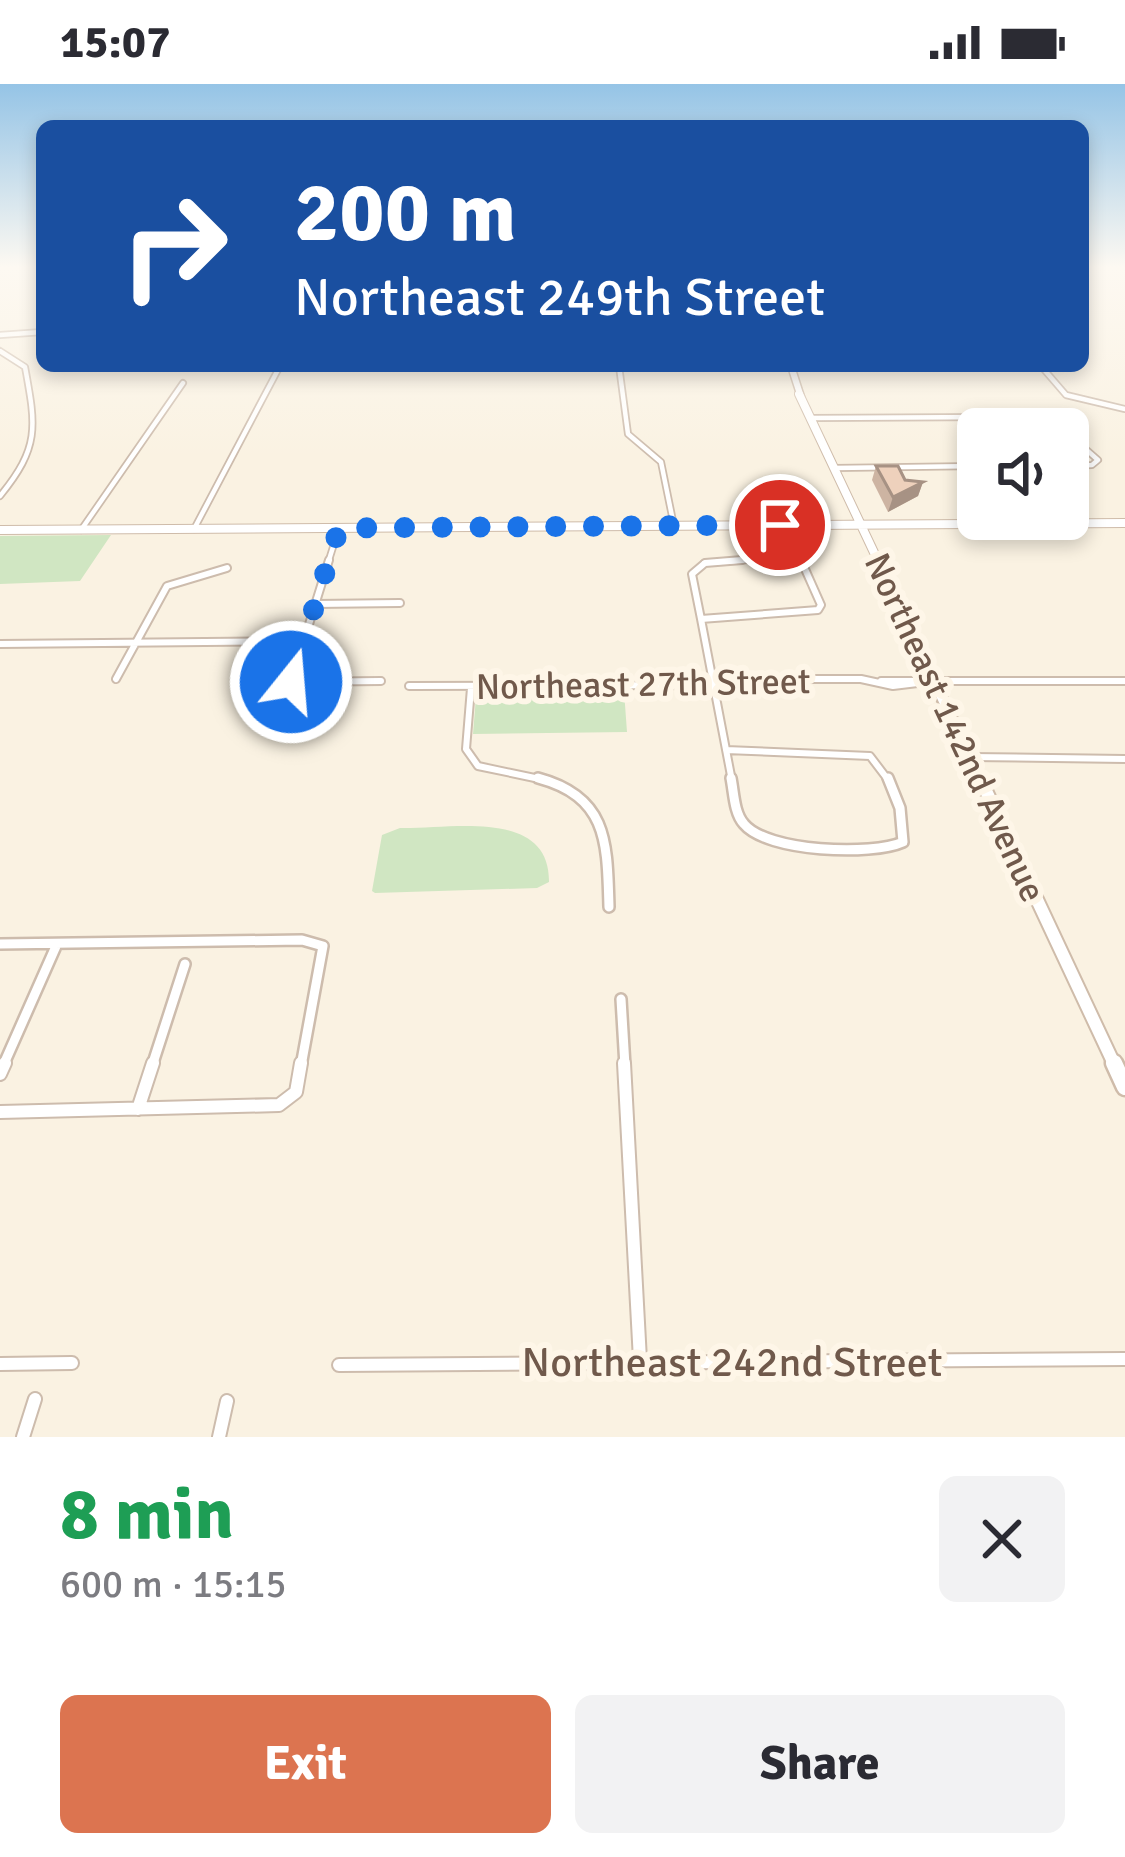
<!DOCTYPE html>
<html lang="en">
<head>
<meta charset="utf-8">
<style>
  body { margin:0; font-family:Signika,sans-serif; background:#f2f2f3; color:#2b2b33; height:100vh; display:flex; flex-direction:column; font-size:45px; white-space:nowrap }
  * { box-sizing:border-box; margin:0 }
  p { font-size:39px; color:#7c7c81 }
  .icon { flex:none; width:66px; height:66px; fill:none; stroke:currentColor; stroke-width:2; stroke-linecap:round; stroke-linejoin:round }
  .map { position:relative; height:1353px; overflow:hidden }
  .drawer { display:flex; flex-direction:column; background:#fff; flex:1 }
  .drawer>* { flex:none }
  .guide { position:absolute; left:36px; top:36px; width:1053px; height:252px; border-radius:18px; box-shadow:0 6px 18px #0003; background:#1a4fa0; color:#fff; overflow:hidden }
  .tools { position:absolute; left:957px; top:324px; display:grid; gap:24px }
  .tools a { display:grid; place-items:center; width:132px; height:132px; border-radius:18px; background:#fff; box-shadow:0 6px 18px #0003; font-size:60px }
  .pin { position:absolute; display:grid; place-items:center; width:102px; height:102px; color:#fff; margin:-51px; border:6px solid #fff; border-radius:50%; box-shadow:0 3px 12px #0007 }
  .me { position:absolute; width:132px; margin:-66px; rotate:17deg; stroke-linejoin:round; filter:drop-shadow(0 0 9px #0008) }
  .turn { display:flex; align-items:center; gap:42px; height:252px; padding:0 60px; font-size:54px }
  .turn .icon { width:156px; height:156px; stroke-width:2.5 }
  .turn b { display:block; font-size:84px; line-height:102px }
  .round { display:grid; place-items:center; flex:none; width:126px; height:126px; border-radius:18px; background:#f2f2f3 }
  .overview { display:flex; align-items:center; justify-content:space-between; height:204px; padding:0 60px }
  h1 { font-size:72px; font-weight:700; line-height:90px; color:#1e9e55 }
  .action { display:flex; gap:24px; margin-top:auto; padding:24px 60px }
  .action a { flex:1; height:138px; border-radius:18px; background:#dc7450; color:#fff; font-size:48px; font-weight:700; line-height:138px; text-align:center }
  .action a+a { background:#f2f2f3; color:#2b2b33 }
  .status { display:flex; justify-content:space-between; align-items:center; height:84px; padding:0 60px; background:#fff; direction:ltr }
  .status svg { height:33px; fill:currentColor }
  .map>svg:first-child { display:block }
  .green { fill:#d0e6c2 }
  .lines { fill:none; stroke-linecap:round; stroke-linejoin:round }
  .street-far3-casing { stroke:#cdbcad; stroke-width:8 }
  .street-far2-casing { stroke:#cdbcad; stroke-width:10 }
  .street-far1-casing { stroke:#cdbcad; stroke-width:14 }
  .street-casing { stroke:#cdbcad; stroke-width:16 }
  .secondary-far4-casing { stroke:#cfbcaa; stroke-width:9 }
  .secondary-far3-casing { stroke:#cfbcaa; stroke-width:10 }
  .secondary-far2-casing { stroke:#cfbcaa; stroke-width:14 }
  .secondary-far1-casing { stroke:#cfbcaa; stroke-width:16 }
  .secondary-casing { stroke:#cfbcaa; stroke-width:21 }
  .street-far3 { stroke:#fff; stroke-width:4.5 }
  .street-far2 { stroke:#fff; stroke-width:6 }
  .street-far1 { stroke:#fff; stroke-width:9 }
  .street { stroke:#fff; stroke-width:12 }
  .secondary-far4 { stroke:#fff; stroke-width:6 }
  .secondary-far3 { stroke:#fff; stroke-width:8 }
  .secondary-far2 { stroke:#fff; stroke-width:9 }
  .secondary-far1 { stroke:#fff; stroke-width:12 }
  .secondary { stroke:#fff; stroke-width:16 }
  .wall { fill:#cdb4a2 }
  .shaded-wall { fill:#a79284 }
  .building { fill:#eed1bc; stroke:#a79284; stroke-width:3 }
  .route { stroke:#1a73e8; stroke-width:21; stroke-dasharray:0 37.8 }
  .labels { text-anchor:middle; stroke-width:12; stroke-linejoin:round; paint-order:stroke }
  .street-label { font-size:36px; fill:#70594b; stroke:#fef6e8 }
  .near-street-label { font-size:42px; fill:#70594b; stroke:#fef6e8 }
</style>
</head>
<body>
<div class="status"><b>15:07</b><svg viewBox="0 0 49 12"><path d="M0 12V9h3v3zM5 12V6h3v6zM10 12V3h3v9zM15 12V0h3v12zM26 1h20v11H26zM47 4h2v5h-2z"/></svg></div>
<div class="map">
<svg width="1125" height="1353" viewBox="0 0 1125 1353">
  <rect width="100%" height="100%" fill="#faf2e2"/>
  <path class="green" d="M111,451l-31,46 -80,3v-48z
    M624,607l3,41 -154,2 3,-37 6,-5z
    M400,744c52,1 150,-20 149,54l-12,6 -162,5 -3,-2 10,-56z"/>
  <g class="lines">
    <defs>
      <path id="street-far3" d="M0,251l42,-3
        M0,267l25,16c11,60 15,80 -25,129
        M619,282l9,68 33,28 13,64
        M1041,282l25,29 59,14
        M811,334l179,-1
        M1068,382l24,-1 6,-5 -25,-22
        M835,384l143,-2
        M740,441l10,35
        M194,445l86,-163
        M81,446l102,-147
        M328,479l11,-35
        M704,479l88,-6 12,6"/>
      <path id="street-far2" d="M329,476l-38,122 90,-1
        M315,520l85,-1
        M701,535l31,162
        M701,535l-9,-45 13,-11 37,-3
        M701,535l117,-9 3,-5 -20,-45
        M0,560l303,-3
        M116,595l51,-93 60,-18
        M881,597h244
        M409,602l305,-1 61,-6h86l32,7 41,-5
        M471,604l-5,61 12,17 71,15
        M726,666l144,6 19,25
        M970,673l155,2"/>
      <path id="street-far1" d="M538,694c71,19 69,66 71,129
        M731,694c3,15 3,35 13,46 23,28 128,32 159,18l-3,-34 -12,-30
        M0,860l302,-4 21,6 -22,120
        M621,915l4,67
        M3,982l54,-122
        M152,982l33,-102"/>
      <path id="street" d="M624,979l16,297
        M0,990l5,-11
        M138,1025l15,-46
        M0,1028l279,-7 17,-13 5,-29
        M0,1280l72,-1
        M339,1281l786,-6
        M23,1353l12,-38
        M219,1353l8,-36"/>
      <path id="secondary-far4" d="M791,282l10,31"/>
      <path id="secondary-far3" d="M799,310l80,169
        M0,446l1125,-7"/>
      <path id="secondary-far2" d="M877,476l104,221"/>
      <path id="secondary-far1" d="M980,694l135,288"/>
      <path id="secondary" d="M1114,979l11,24"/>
    </defs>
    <use href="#street-far3" class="street-far3-casing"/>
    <use href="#street-far2" class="street-far2-casing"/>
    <use href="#street-far1" class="street-far1-casing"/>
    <use href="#street" class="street-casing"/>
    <use href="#secondary-far4" class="secondary-far4-casing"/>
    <use href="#secondary-far3" class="secondary-far3-casing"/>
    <use href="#secondary-far2" class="secondary-far2-casing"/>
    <use href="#secondary-far1" class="secondary-far1-casing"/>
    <use href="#secondary" class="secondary-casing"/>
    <use href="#street-far3" class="street-far3"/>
    <use href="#street-far2" class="street-far2"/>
    <use href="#street-far1" class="street-far1"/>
    <use href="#street" class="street"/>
    <use href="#secondary-far4" class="secondary-far4"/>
    <use href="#secondary-far3" class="secondary-far3"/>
    <use href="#secondary-far2" class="secondary-far2"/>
    <use href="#secondary-far1" class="secondary-far1"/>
    <use href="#secondary" class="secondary"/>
  </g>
  <path class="wall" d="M876,382l29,14 18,2 -5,14 -30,16 -16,-32z"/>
  <path class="shaded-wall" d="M923,398l-5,14 -30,16 5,-15z"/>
  <path class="building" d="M876,382h22l7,14 18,2 -30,15z"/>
  <linearGradient id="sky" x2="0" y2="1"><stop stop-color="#95c4e6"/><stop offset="0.49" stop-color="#fdf9f2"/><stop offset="1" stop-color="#fdf9f2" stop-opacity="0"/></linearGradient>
  <rect width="1125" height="373" fill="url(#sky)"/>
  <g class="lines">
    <path class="route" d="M291,598l48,-154 441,-3"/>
  </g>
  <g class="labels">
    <g class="street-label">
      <text transform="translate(643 599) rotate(-1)" y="13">Northeast 27th Street</text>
      <text transform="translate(956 643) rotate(65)" y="13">Northeast 142nd Avenue</text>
    </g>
    <g class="near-street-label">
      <text x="732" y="1292">Northeast 242nd Street</text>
    </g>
  </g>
</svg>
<div class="tools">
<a><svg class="icon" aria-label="sound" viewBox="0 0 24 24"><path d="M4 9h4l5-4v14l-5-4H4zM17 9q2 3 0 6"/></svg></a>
</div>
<div class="pin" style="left:780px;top:441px;background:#d93025"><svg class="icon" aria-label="arrive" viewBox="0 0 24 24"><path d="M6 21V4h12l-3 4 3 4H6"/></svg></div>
<svg class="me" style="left:291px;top:598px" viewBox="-20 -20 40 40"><circle r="17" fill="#1a73e8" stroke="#fff" stroke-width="3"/><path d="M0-11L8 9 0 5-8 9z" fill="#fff"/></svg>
<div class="guide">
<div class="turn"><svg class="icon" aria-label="right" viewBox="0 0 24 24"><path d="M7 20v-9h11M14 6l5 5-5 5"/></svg><div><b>200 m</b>Northeast 249th Street</div></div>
</div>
</div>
<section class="drawer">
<div class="overview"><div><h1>8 min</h1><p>600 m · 15:15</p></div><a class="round"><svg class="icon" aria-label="close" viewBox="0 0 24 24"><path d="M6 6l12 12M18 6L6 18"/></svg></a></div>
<div class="action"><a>Exit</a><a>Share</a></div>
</section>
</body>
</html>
